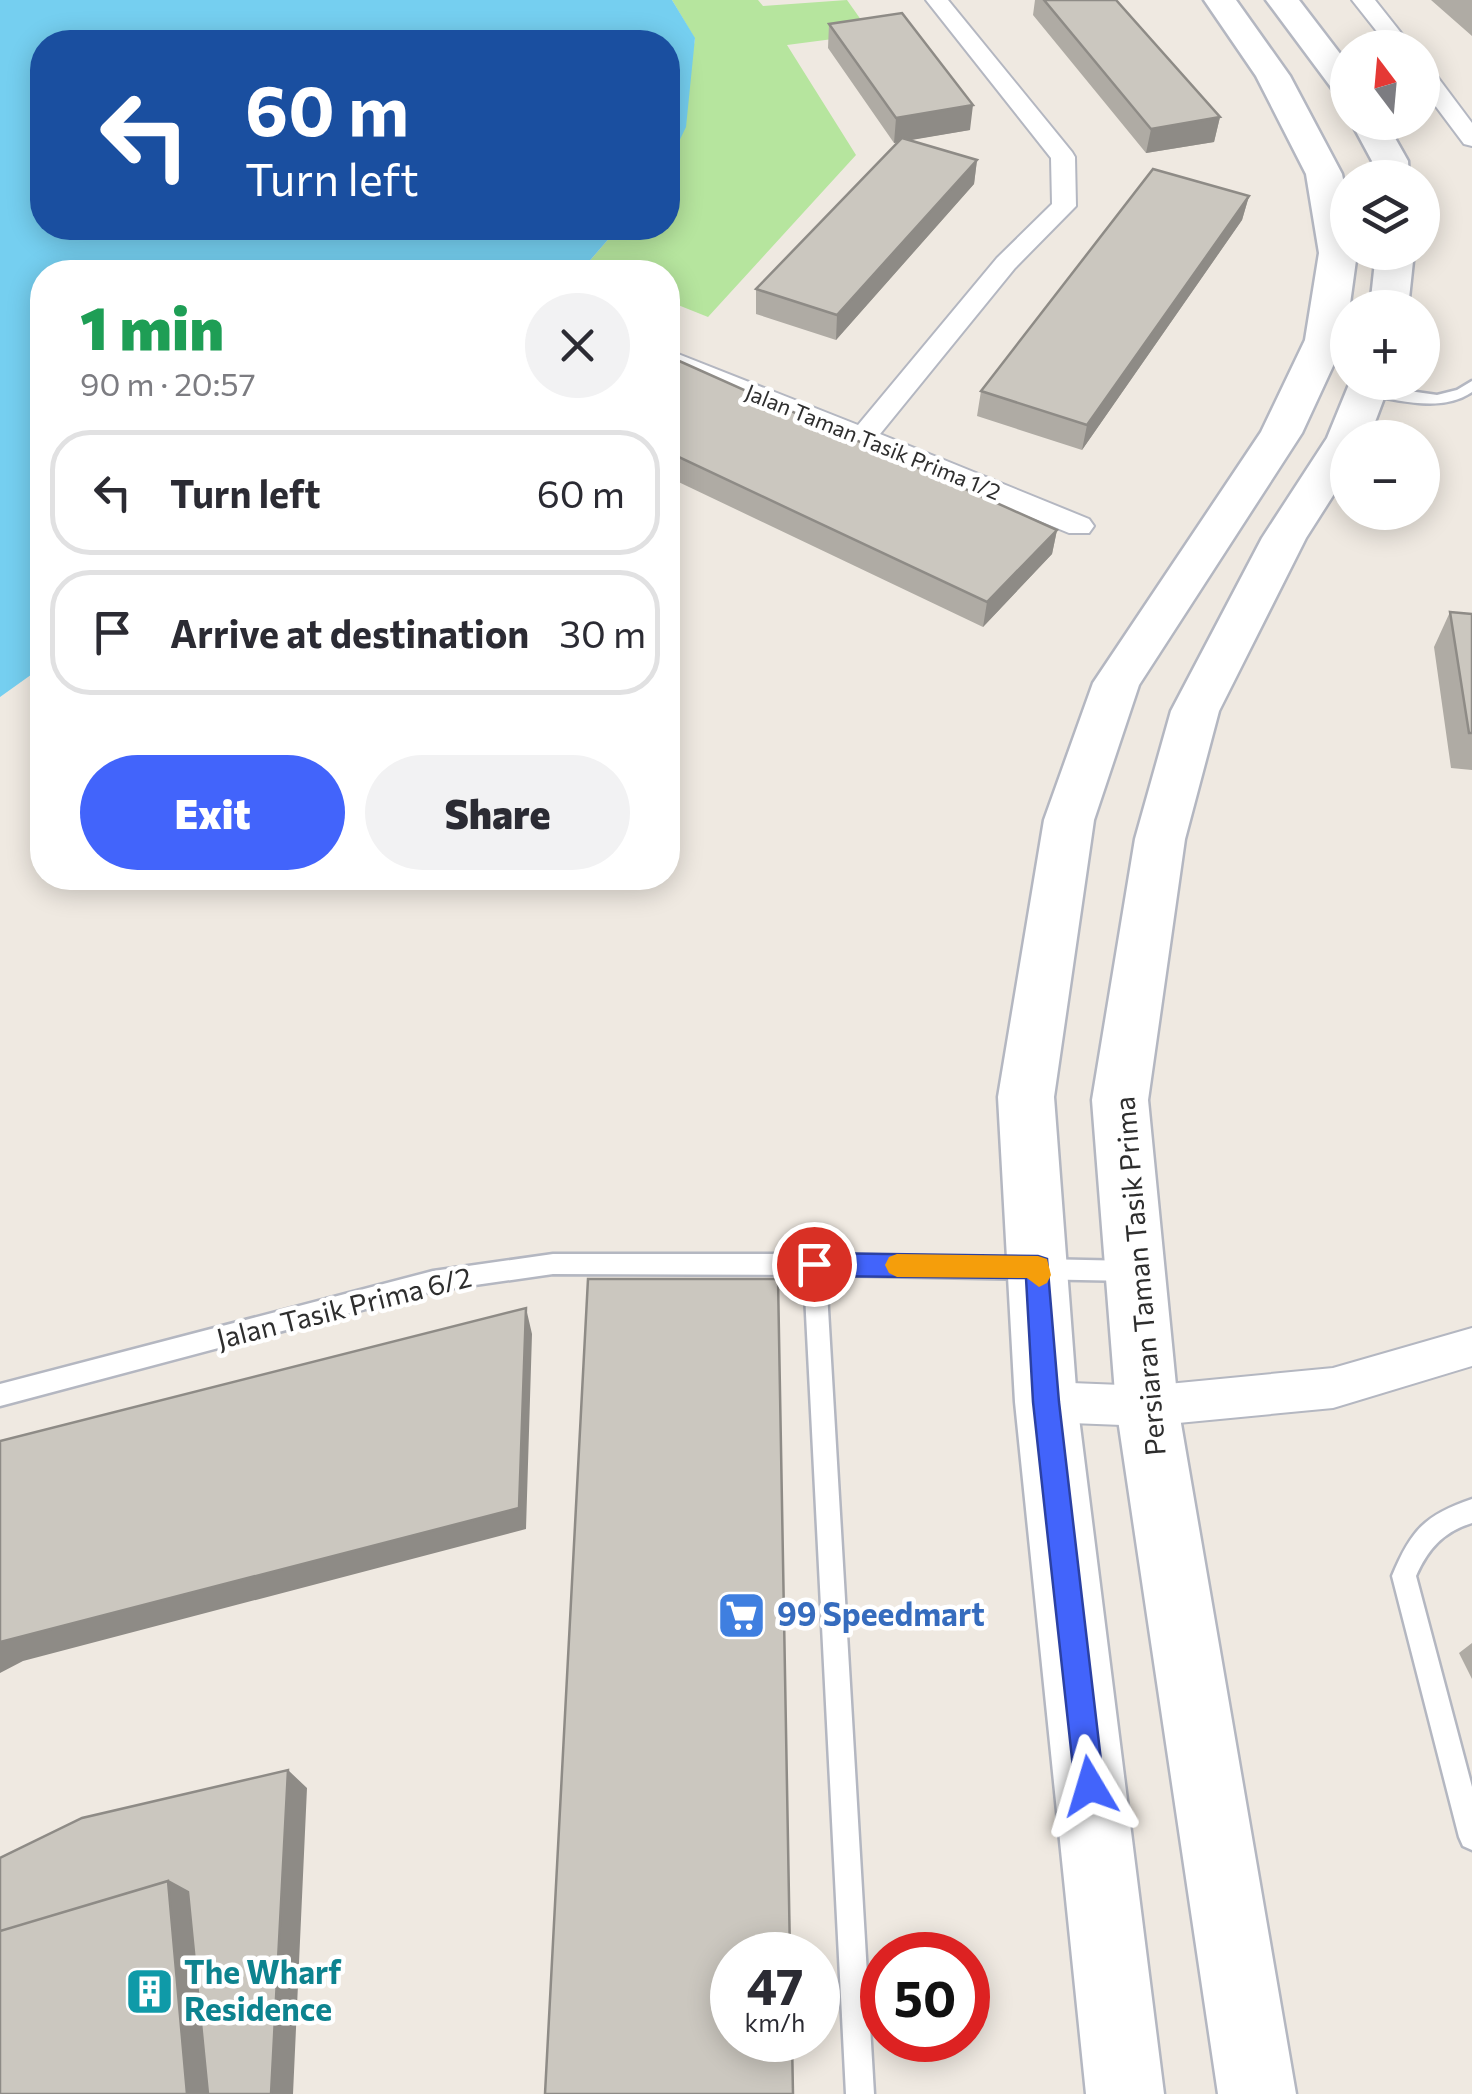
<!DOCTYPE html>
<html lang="en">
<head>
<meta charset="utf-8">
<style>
  body { margin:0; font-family:Commissioner,sans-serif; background:#f2f2f3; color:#2b2b33; height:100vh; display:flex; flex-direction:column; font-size:38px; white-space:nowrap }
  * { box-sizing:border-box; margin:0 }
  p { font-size:32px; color:#7c7c81 }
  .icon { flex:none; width:55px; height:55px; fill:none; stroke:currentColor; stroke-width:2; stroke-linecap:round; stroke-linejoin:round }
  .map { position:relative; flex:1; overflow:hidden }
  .details { position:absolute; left:30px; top:260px; width:650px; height:630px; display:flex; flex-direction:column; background:#fff; border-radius:40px; box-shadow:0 5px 25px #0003 }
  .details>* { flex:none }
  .top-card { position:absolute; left:30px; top:30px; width:650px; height:210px; border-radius:40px; box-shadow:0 5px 25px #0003; background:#1a4fa0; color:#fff; overflow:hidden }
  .needle { width:65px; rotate:344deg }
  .tools { position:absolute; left:1330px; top:30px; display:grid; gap:20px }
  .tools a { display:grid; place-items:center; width:110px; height:110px; border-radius:50%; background:#fff; box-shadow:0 5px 25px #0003; font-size:50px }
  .speed { position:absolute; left:710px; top:1932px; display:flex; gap:20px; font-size:50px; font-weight:700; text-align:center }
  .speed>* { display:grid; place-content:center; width:130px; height:130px; border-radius:50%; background:#fff; box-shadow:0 5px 25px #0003; line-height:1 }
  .speed small { font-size:25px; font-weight:400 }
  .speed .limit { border:15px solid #d22; background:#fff; color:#111 }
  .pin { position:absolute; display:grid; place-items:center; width:85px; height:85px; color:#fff; margin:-42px; border:5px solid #fff; border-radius:50%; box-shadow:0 2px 10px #0007 }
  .me { position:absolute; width:110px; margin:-55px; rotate:353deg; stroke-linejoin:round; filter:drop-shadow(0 0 8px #0008) }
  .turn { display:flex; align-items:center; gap:35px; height:210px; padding:0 50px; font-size:45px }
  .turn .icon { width:130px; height:130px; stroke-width:2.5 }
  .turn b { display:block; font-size:70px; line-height:85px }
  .round { display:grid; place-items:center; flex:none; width:105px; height:105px; border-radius:52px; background:#f2f2f3 }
  .summary { display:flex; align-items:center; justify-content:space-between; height:170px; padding:0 50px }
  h1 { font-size:60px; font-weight:800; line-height:75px; color:#1e9e55 }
  .cta { display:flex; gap:20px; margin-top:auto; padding:20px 50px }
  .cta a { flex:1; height:115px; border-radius:60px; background:#4264fb; color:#fff; font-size:40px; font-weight:800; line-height:115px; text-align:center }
  .cta a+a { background:#f2f2f3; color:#2b2b33 }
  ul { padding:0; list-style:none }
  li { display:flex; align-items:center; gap:30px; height:125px; margin:0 20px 15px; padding:0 30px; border:5px solid #e1e1e2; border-radius:40px }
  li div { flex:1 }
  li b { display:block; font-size:38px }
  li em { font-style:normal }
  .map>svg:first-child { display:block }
  .green { fill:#b6e59e }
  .water { fill:#75cff0 }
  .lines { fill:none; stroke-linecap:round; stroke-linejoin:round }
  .lane-casing { stroke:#b4b7c1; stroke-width:5 }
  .street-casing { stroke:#b4b7c1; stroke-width:4 }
  .secondary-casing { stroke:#b4b7c1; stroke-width:5 }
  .lane { fill:#fff; fill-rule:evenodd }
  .street { fill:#fff; fill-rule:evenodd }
  .secondary { fill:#fff; fill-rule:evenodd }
  .wall { fill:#afaba4 }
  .shaded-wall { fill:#8e8b86 }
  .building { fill:#cbc7bf; stroke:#8e8b86; stroke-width:2.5 }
  .route { fill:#4264fb; stroke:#2b41a3; stroke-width:2.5 }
  .slow { fill:#f59e0b }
  .labels { text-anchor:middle; stroke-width:9; stroke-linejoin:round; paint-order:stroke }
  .far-street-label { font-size:22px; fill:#2e2e2e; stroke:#fff }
  .street-label { font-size:28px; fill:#2e2e2e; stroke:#fff }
  .near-shop-label { font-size:32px; font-weight:bold; fill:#366cbe; stroke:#fff; text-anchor:start }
  .near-culture-label { font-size:32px; font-weight:bold; fill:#0d838f; stroke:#fff; text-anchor:start }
</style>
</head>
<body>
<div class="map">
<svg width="1472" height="2094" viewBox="0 0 1472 2094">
  <rect width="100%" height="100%" fill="#efe9e1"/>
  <path class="green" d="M672,0h86l5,6 84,-6 24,34 -84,11 69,110 -148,162 -40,-16v-29h-88l38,-44h50v-64l6,-9 21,-116z"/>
  <path class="water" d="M0,0h672l23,38 -9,89 -18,37v-122h-626v186h576l-38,44h-538v395l-42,30z"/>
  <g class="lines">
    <defs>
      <path id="lane" d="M1472,381v11c-31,21 -71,8 -105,3l-7,-5 7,-5 70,10 20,-5z
        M553,1254h261l318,7 8,3 3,7 -3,7 -8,3 -306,-6 48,819h-28l-42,-819 -251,-1 -120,17 -433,115v-22l433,-113z
        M1472,1499v24c-29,9 -44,26 -56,53l56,211v63l-9,-4 -4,-9 -67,-261c19,-46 33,-61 80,-77z"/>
      <path id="street" d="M926,0h22l124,152 3,5 1,49 -61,62 -135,166 209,85 5,7 -5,7h-20l-401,-165v-18l190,75 139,-167 55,-54 -1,-46z
        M1352,0h23l38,48h-23z
        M1422,65l8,2 42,56v23l-8,-2 -42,-56z
        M1472,1328v38l-139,42 -186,18 -101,-4 -15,-6 -6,-14 6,-14 15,-6 101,4 186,-18z"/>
      <path id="secondary" d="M1204,0h32l54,76 52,98 6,30v48l9,1 -12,87 -43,93 -163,252 -45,135 -40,277 23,305 87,692h-78l-71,-692 -17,-305 46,-277 49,-137 168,-251 44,-92 14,-87 -13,-79 -50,-98z
        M1266,0h33l49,64v33l-12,-3z
        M1351,122h35l22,39 1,17h-36l-1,-17z
        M1376,252h38l-6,56h-38z
        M1350,382h40l-21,56h-21v34l-42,66 -87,173 -34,128 -37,261 30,306 118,688h-78l-102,-688 -24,-306 43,-261 36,-128 91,-173 65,-100z"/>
    </defs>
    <use href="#lane" class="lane-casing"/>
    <use href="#street" class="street-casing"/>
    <use href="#secondary" class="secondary-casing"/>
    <use href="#lane" class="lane"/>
    <use href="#street" class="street"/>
    <use href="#secondary" class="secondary"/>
  </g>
  <path class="wall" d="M1035,0h81l104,117 -6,25 -68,11 -113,-138z
    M1431,0h41v36z
    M829,24l141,106 -61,10 68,20 -3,24 -138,156 -80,-26v-25l142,-147 -4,1 -66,-95z
    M1249,196l-7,24 -160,230 -105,-34 4,-25z
    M668,356l389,174 -5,24 -69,73 -315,-150z
    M1450,612l22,2v156l-21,-2 -17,-121z
    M1472,1643v36l-13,-26z"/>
  <path class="shaded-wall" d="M973,105l-3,25 -76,13 2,-25z
    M1220,117l-6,25 -68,11 5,-24z
    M977,160l-3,24 -138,156 1,-25z
    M1249,196l-7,24 -160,230 5,-25z
    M1057,530l-5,24 -69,73 4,-25z
    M526,1308l6,26 -6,195 -503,132 -23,12v-31z
    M288,1770l19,18 -14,306h-22z
    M168,1881l45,24 20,189h-46z"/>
  <path class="building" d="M1044,0h72l104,117 -69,12z
    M902,13l71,92 -77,13 -67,-94z
    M902,138l75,22 -140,155 -81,-26z
    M1153,169l96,27 -162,229 -106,-34z
    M668,356l389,174 -70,72 -319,-150z
    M1450,612l22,2v119h-3z
    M588,1279h190l12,676h-58v85h60l1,54h-248z
    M526,1308l-7,200 -519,134v-201z
    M288,1770l-17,324h-63l-20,-202 -20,-11 -168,50v-73l82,-40z
    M168,1881l19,213h-187v-163z"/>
  <path class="route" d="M814,1253l224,3 9,3 12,143 45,384 -4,11 -10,4 -11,-4 -4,-11 -42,-384 -7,-124 -212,-2 -8,-4 -4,-8 4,-7z"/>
  <path class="slow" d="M897,1254l141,2 9,3 4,16 -4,8 -8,4 -12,-9 -130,-1 -8,-4 -4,-8 4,-8z"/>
  <defs>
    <symbol id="supermarket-square" viewBox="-11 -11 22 22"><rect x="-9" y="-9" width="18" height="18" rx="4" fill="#3f7fe0" stroke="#fff"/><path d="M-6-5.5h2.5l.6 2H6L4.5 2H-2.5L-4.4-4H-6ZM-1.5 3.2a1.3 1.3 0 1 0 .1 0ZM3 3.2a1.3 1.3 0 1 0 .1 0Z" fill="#fff"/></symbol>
    <symbol id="building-square" viewBox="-11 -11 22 22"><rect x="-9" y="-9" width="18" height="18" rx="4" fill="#0f9aa8" stroke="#fff"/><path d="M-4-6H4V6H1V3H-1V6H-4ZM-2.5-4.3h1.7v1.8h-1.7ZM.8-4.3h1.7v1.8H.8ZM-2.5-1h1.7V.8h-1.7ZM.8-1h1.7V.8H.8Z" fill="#fff"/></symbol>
  </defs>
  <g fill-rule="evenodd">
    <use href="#supermarket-square" x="714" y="1588" width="55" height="55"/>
    <use href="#building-square" x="122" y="1964" width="55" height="55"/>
  </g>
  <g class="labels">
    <g class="far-street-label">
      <text transform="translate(873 442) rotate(22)" y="8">Jalan Taman Tasik Prima 1/2</text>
    </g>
    <g class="street-label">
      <text transform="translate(1140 1276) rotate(-95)" y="10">Persiaran Taman Tasik Prima</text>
      <text transform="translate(344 1308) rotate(-14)" y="10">Jalan Tasik Prima 6/2</text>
    </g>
    <g class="near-shop-label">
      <text x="777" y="1626">99 Speedmart</text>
    </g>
    <g class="near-culture-label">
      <text x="184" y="1984">The Wharf<tspan x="184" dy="37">Residence</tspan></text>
    </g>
  </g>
</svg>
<div class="tools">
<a><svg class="needle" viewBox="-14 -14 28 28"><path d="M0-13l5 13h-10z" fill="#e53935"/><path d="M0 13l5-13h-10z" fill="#7c7c81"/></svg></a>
<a><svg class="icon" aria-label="layers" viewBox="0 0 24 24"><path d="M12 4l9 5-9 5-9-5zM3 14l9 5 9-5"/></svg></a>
<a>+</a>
<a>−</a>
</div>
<div class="speed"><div>47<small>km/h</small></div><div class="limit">50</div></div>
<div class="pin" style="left:814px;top:1264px;background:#d93025"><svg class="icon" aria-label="arrive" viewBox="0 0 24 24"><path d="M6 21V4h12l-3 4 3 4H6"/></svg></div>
<svg class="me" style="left:1090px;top:1786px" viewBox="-20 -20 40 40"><path d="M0-17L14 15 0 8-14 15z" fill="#4264fb" stroke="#fff" stroke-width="4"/></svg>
<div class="top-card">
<div class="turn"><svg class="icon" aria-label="left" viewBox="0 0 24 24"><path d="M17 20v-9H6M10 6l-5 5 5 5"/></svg><div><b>60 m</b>Turn left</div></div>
</div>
<section class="details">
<div class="summary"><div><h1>1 min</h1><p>90 m · 20:57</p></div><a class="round"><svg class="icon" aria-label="close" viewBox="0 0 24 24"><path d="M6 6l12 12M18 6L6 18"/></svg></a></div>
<ul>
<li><svg class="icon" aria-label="left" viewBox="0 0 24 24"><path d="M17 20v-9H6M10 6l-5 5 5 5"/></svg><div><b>Turn left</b></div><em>60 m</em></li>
<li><svg class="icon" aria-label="arrive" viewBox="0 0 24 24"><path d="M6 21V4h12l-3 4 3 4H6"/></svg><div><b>Arrive at destination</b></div><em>30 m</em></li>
</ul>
<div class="cta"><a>Exit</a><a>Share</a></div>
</section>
</div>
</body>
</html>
